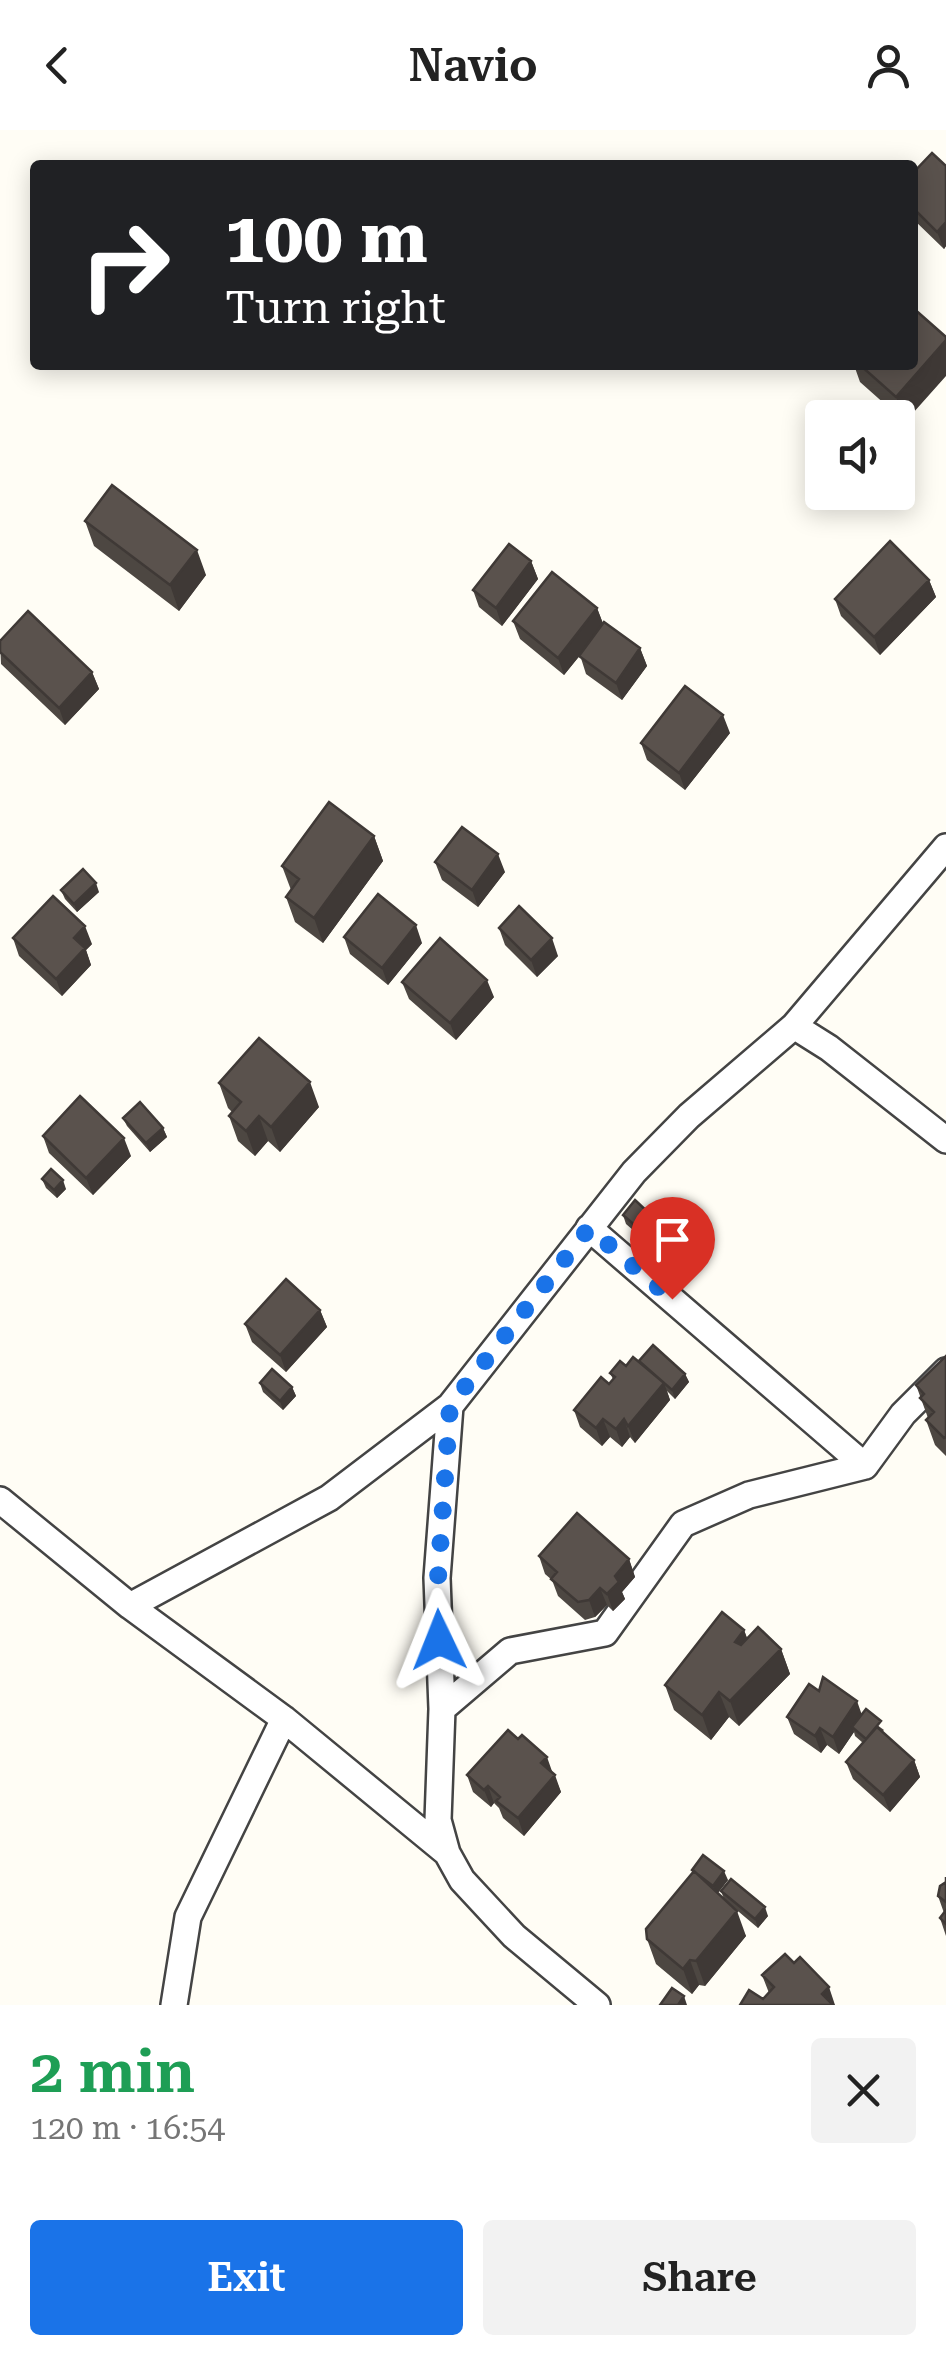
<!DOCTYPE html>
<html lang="en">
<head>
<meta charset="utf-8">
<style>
  body { margin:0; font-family:"Roboto Serif",serif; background:#f2f2f2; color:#222; height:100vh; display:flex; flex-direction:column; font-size:38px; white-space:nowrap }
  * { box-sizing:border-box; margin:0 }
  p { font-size:32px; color:#767676 }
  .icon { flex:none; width:55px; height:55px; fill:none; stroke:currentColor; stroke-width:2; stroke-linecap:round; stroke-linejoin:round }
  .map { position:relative; height:1875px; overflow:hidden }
  .drawer { display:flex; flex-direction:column; background:#fff; flex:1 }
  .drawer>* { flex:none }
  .hud { position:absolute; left:30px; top:30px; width:888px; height:210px; border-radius:10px; box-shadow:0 5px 25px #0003; background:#202124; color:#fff; overflow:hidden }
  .buttons { position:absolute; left:805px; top:270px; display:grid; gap:20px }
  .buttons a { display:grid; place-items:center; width:110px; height:110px; border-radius:10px; background:#fff; box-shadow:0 5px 25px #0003; font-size:50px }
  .pin { position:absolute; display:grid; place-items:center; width:85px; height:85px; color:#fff; margin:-102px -42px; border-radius:50% 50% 50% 0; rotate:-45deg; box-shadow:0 0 10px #0007 }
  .pin .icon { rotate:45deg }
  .me { position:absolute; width:110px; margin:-55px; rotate:358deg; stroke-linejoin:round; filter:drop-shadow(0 0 8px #0008) }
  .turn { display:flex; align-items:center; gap:35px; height:210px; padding:0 30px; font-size:45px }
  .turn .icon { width:130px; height:130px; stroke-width:2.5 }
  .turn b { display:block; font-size:70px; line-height:85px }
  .round { display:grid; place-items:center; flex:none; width:105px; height:105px; border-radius:10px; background:#f2f2f2 }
  .headline { display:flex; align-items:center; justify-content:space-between; height:170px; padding:0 30px }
  h1 { font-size:60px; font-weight:600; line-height:75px; color:#1e9e55 }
  .action { display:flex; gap:20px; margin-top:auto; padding:20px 30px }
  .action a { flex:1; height:115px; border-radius:10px; background:#1a73e8; color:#fff; font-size:40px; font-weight:600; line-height:115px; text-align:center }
  .action a+a { background:#f2f2f2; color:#222 }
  header { display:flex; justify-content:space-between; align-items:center; height:130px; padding:0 30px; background:#fff; font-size:45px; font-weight:600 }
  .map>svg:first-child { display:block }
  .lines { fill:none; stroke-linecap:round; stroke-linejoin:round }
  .minor-casing { stroke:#444; stroke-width:30 }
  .minor { stroke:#fff; stroke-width:25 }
  .wall { fill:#4d4742 }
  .shaded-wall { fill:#3f3936 }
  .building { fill:#5a524d; stroke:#3f3936; stroke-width:2.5 }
  .route { stroke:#1a73e8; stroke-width:18; stroke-dasharray:0 32.4 }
</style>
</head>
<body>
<header><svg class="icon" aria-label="back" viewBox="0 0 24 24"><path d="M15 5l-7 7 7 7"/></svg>Navio<svg class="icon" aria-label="person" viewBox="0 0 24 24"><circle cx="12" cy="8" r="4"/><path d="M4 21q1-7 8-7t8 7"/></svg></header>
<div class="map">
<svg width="946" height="1875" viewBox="0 0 946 1875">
  <rect width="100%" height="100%" fill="#fffdf5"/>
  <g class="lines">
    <defs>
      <path id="minor" d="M794,896l35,22 117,92
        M589,1098l276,238
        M450,1276l-13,172 5,131 -4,111 9,33 15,27 52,56 83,69
        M0,1370l130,106 154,113 163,134
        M130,1476l199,-108 121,-92 184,-234 55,-56 105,-90 152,-179
        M442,1579l68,-58 95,-18 78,-109 66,-29 116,-29 38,-52 43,-43
        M174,1875l14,-88 96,-198"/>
    </defs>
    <use href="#minor" class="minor-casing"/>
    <use href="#minor" class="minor"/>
  </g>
  <path class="wall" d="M946,36v80l-2,3 -32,-31v-44z
    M854,235h58l-7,57 -45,-40z
    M85,391l121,54 -27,36 -85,-65z
    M531,431l7,18 -36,47 -23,-19 -6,-17z
    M929,450l7,17 -56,58 -39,-39 -6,-17z
    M597,478l6,16 37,24 7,18 -25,34 -36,-26 -6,-19 -16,20 -44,-36 -7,-18z
    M0,511l92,31 7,17 -34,36 -64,-61z
    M730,603l-45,57 -38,-30 -6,-17z
    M374,706l9,25 -60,82 -28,-21 -9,-25 5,-7 -9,-24z
    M435,732l70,10 -27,35 -36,-27z
    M61,760l38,2 -22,20 -12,-13z
    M499,798l59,28 -21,21 -32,-32z
    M344,807l78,6 -34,42 -38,-31z
    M13,808l79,6 -6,6 5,15 -29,31 -43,-40z
    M402,852l92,15 -38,43 -47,-41z
    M219,953l100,24 -39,45 -12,-11 -13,15 -17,-15 -9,-25 3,-4 -4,-4z
    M123,988l40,10 4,9 -17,15 -23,-26z
    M43,1006l88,20 -38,39 -44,-42z
    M42,1049l24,10 -9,9 -11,-10z
    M650,1084l3,9 -12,14 -15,-13 -3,-9z
    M320,1180l7,17 -41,45 -34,-30 -7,-18z
    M946,1226v100l-11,-11 -9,-25 2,-2 -12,-33z
    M640,1234l45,10 4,8 -14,17 -8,-8 3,9 -35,43 -5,-6 -8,10 -12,-10 -8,9 -22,-19 -6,-17 35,-26 4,-5 -3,-6 16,-7z
    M260,1253l32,4 4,9 -13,14 -20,-18z
    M539,1426l90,3 6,18 -13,15 3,7 -12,12 -6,-6 -12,12 -10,3 -27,-24 -6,-16 -7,-6z
    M744,1500l3,8 34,11 9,25 -51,52 -10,-9 -18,23 -37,-30 -9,-25z
    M819,1561l43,23 22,16 -2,2 32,28 6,17 -30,35 -37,-33 -7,-17 17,-19 -8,-7 -1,-4 -15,22 -12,-9 -6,8 -27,-19 -7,-17z
    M553,1643l8,19 -37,44 -21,-18 -4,-10 -5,-5 -3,4 -18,-15 -6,-17z
    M692,1740l36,10 -10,13 6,6 -3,-8 47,25 -10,12 -32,-27 20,35 -41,50 -6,-1 -7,9 -36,-30 -9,-25 46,-66z
    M946,1747v59l-6,-18 4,-5 -6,-17 8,-14z
    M794,1833l35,24 -60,6 -7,-18z"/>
  <path class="shaded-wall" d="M946,92v24l-2,3 -7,-17z
    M946,210v36l-41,46 -9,-25z
    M197,420l9,25 -27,36 -9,-26z
    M531,431l7,18 -36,47 -6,-18z
    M929,450l7,17 -56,58 -6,-18z
    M597,478l7,18 -40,49 -6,-17z
    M640,518l7,18 -25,34 -6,-17z
    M92,542l7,17 -34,36 -6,-17z
    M723,585l7,18 -45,57 -6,-17z
    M374,706l9,25 -60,82 -9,-25z
    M498,724l7,18 -27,35 -6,-17z
    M96,753l3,9 -22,20 -3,-8z
    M416,795l6,18 -34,42 -6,-17z
    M85,796l7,18 -6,6 5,15 -29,31 -6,-17 18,-41z
    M552,808l6,18 -21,21 -6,-17z
    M487,850l7,17 -38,43 -6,-17z
    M310,952l9,25 -39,45 -9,-25z
    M259,986l9,25 -13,15 -9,-25z
    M163,998l4,9 -17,15 -4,-9z
    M124,1008l7,18 -38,39 -7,-17z
    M63,1050l3,9 -9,9 -3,-8z
    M650,1084l3,9 -12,14 -3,-9z
    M320,1180l7,17 -41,45 -6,-17z
    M685,1244l4,8 -14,17 -3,-9z
    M664,1253l6,17 -35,43 -7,-17z
    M292,1257l4,9 -13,14 -3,-9z
    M603,1289l7,18 -8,9 -6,-18z
    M624,1289l6,18 -8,10 -6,-18z
    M629,1429l6,18 -13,15 3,7 -12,12 -6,-17 8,-18z
    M600,1458l7,17 -12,12 -6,-17z
    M744,1500l9,25 -18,-13z
    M781,1519l9,25 -51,52 -9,-25z
    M719,1562l10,25 -18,23 -9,-25z
    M857,1571l6,17 -11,9 2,5 -15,22 -6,-17z
    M820,1598l7,17 -6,8 -6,-17z
    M547,1627l6,17 -12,-11z
    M914,1630l6,17 -30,35 -7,-17z
    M555,1645l6,17 -37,44 -6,-18z
    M488,1656l6,17 -3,4 -7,-17z
    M724,1741l4,9 -12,15 -3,-9z
    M765,1777l3,9 -10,12 -3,-9z
    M737,1781l9,25 -41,50 -9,-25z
    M690,1830l9,25 -7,9 -9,-25z
    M829,1857l6,18h-9l-4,-11z
    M684,1866l3,9h-9z"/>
  <path class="building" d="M932,23l14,13v56l-9,10 -25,-25v-33z
    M912,177l34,30v3l-50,57 -36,-32h52z
    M112,355l85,65 -27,35 -85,-64z
    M890,411l39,39 -55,57 -39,-38z
    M509,414l22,17 -35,47 -23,-18z
    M552,442l45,36 -39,50 -45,-37z
    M28,481l64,61 -33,36 -59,-56v-11z
    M604,492l36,26 -24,35 -37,-27z
    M685,556l38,29 -44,58 -38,-30z
    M329,672l45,34 -60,82 -28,-21 13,-18 -17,-13z
    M462,697l36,27 -26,36 -37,-28z
    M83,739l13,14 -22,21 -13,-14z
    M378,764l38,31 -34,43 -38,-31z
    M53,766l32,30 -11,12 11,10 -29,31 -43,-41z
    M519,776l33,32 -21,22 -32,-32z
    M440,808l47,42 -37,43 -48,-41z
    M259,908l51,44 -39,45 -12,-11 -13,15 -17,-15 12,-14 -22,-19z
    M80,966l44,42 -38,40 -43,-42z
    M140,972l23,26 -17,15 -23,-25z
    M51,1039l12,11 -9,10 -12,-11z
    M635,1070l15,14 -12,14 -15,-13z
    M286,1149l34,31 -40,45 -35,-31z
    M653,1215l32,29 -13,16 -33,-29z
    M946,1226v81l-2,1 -18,-18 8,-8 -14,-14 4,-4 -8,-9z
    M633,1227l31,26 -36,43 -4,-7 -8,10 -13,-10 -7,9 -22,-18 27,-33 8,7 6,-7 -5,-4 10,-12 6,5z
    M272,1239l20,18 -12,14 -20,-18z
    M577,1383l52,46 -14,17 4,6 -12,12 -7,-6 -11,12 -11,2 -27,-23 6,-7 -18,-16z
    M722,1482l22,18 -9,12 6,3 17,-18 23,22 -51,52 -11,-9 -17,23 -37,-30z
    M823,1547l34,24 -24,36 -13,-9 -5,8 -28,-19 22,-33 10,7z
    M866,1579l15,12 -15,18 -14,-12z
    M877,1597l37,33 -31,35 -37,-33z
    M508,1600l10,9 4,-4 25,22 -6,6 14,12 -37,43 -22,-17 4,-4 -12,-11 -4,4 -17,-15z
    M703,1725l21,16 -11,15 -21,-16z
    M694,1741l43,40 -41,50 -6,-1 -7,9 -36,-30 -1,-10z
    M946,1747v25l-8,-6 2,-10 6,-4z
    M731,1749l34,28 -10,12 -34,-28z
    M946,1780v14l-6,-6z
    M785,1824l9,9 6,-6 29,30 -7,7 11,11h-93l9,-15 14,9 11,-12 -12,-12z
    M672,1858l12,8 -6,9h-18z"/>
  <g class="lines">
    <path class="route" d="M439,1510l-1,-62 12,-172 139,-178 83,71"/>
  </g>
</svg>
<div class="buttons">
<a><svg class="icon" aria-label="sound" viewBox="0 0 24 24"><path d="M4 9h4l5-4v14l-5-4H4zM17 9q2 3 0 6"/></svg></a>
</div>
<div class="pin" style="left:672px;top:1169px;background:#d93025"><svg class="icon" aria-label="arrive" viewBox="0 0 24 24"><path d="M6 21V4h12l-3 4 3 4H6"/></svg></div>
<svg class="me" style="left:439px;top:1510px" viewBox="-20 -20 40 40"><path d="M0-17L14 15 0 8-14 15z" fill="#1a73e8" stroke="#fff" stroke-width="4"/></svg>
<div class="hud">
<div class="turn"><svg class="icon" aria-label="right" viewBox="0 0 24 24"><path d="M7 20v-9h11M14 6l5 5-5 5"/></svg><div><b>100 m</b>Turn right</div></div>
</div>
</div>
<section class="drawer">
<div class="headline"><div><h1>2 min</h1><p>120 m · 16:54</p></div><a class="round"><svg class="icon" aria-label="close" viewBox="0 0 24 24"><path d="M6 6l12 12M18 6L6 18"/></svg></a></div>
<div class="action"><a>Exit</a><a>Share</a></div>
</section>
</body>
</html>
